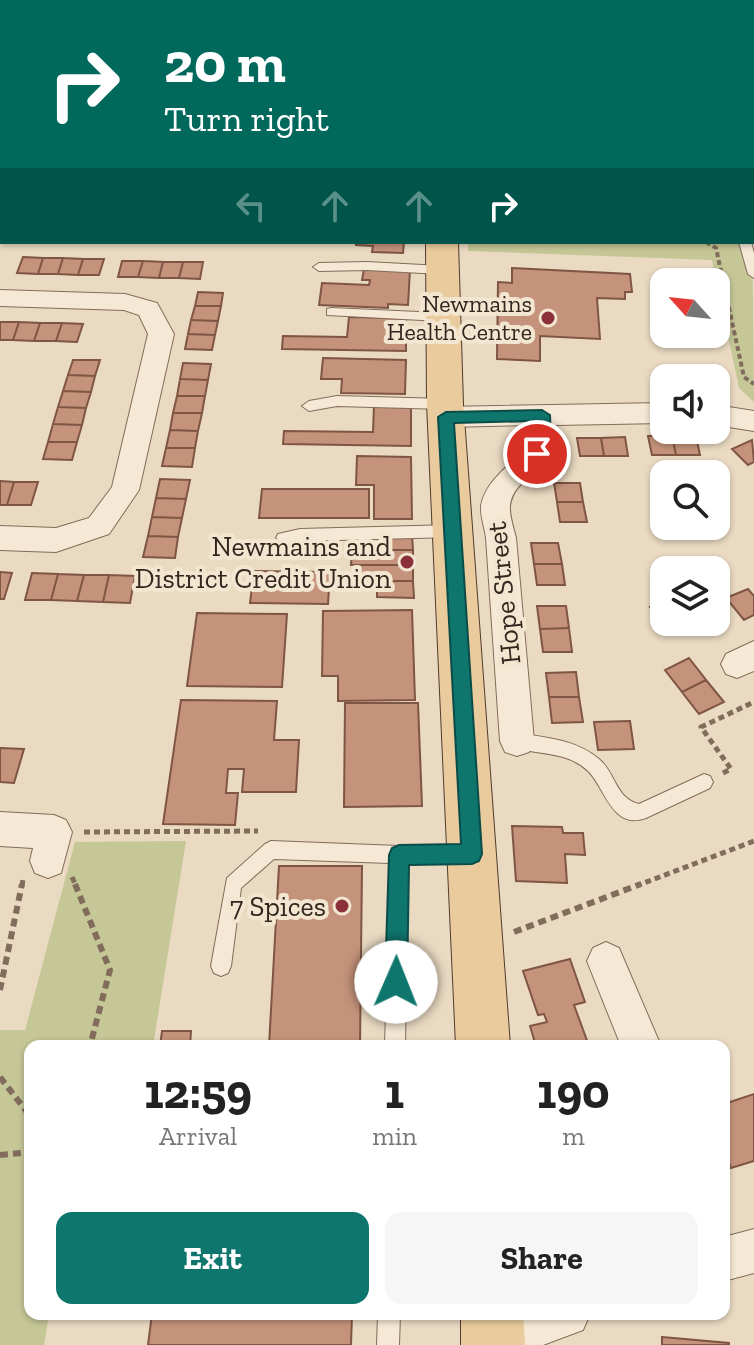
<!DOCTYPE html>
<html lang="en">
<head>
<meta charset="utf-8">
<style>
  body { margin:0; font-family:"Zilla Slab",serif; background:#f6f6f6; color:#222; height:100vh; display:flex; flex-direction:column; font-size:30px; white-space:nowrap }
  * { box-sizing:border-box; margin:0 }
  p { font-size:26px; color:#767676 }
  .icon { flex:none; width:44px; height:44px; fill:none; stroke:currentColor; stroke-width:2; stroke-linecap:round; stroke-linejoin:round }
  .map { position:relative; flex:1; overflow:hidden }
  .side { position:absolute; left:24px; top:1040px; width:706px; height:280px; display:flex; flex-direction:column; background:#fff; border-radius:16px; box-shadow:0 2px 6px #0004 }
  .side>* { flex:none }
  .guide { position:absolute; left:0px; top:0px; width:754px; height:244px; box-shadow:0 2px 6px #0004; background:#00695c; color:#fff; overflow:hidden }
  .needle { width:52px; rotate:297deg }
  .controls { position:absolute; left:650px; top:268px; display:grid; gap:16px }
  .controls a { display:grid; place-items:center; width:80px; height:80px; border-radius:16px; background:#fff; box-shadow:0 2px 6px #0004; font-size:40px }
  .pin { position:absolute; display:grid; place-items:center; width:68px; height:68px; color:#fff; margin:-34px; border:4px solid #fff; border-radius:50%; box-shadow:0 2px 8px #0007 }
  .me { position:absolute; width:88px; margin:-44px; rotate:1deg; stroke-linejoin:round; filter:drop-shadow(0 0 6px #0008) }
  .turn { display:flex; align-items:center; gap:28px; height:168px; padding:0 32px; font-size:36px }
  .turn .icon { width:104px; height:104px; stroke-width:2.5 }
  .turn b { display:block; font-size:56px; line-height:68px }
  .lanes { display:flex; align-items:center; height:76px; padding:0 32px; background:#0003; justify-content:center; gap:40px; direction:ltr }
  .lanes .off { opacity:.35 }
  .eta { display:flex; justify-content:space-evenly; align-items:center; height:136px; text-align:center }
  .eta b { font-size:48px; font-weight:800; line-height:56px }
  .cta { display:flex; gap:16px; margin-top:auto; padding:16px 32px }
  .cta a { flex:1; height:92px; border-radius:16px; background:#0f766e; color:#fff; font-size:32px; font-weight:800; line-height:92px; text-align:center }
  .cta a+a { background:#f6f6f6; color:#222 }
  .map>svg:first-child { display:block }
  .green { fill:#c5c797 }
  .building { fill:#c5937b; stroke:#7f5543; stroke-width:2 }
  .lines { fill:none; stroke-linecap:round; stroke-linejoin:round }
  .lane-casing { stroke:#826c5b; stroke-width:2 }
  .street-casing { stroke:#826c5b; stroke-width:2 }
  .secondary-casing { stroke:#644e3e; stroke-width:2 }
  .primary-casing { stroke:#503b2f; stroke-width:2 }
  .path-far3 { stroke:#826c5b; stroke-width:3; stroke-dasharray:4 3; stroke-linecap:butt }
  .path-far2 { stroke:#826c5b; stroke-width:4; stroke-dasharray:5 3; stroke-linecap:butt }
  .path-far1 { stroke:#826c5b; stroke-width:5; stroke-dasharray:6 4; stroke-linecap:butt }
  .path { stroke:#826c5b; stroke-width:6; stroke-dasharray:8 5; stroke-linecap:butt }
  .lane { fill:#f5e9d5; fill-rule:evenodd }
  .street { fill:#f5e9d5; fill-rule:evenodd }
  .secondary { fill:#f5e9d5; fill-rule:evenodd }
  .primary { fill:#eacb9d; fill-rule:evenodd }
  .route { fill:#0f766e; stroke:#0a4d48; stroke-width:2 }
  .poi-dot { fill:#8c3039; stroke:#f2e6d1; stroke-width:3 }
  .labels { text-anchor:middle; stroke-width:8; stroke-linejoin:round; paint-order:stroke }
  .far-poi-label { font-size:24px; fill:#33261e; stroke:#f2e6d1; text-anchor:end }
  .poi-label { font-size:28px; fill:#33261e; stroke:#f2e6d1; text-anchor:end }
  .street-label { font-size:28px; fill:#33261e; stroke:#f2e6d1 }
</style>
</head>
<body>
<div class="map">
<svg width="754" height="1345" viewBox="0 0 754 1345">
  <rect width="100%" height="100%" fill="#eadac2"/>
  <path class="green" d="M752,209l2,193 -15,-14 -27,-128 -244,-9v-9h284z
    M186,841l-33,205h-123v268h19l-5,31h-44v-315h25l50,-188z"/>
  <path class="building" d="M356,242h48l-1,11 -31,-1 1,-6 -17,-1z
    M23,257l20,1 -5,16 -21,-1z
    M43,258h20l-5,16h-20z
    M63,258l20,1 -5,16 -20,-1z
    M83,259h21l-5,16h-21z
    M122,261h21l-5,16h-20z
    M143,261l20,1 -4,16 -21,-1z
    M163,262h20l-4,16h-20z
    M183,262h20l-3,17 -21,-1z
    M512,268l118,6 2,18h-7v7l-28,-1 3,41 -60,-3v25l-43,-2 1,-77 14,1z
    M364,269l46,1 -2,35 -20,-1v4l-69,-3 3,-22 47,2 1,-5h-8z
    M198,292l25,1 -2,13h-26z
    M195,306h26l-3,15 -27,-1z
    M349,317l57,1v33l-124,-2 1,-13 64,1z
    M191,320l27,1 -3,14 -27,-1z
    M0,322h19l-6,18h-13z
    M19,322l21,1 -6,18 -21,-1z
    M40,323h22l-6,18h-22z
    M62,323l21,1 -6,18 -21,-1z
    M188,334l27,1 -3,15 -27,-1z
    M323,358l83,2 -1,34 -64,-1 1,-14h-21z
    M73,360h27l-5,16 -27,-1z
    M183,363l28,1 -3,16 -28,-1z
    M68,375l27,1 -4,16 -28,-1z
    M180,379l28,1 -3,16h-28z
    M63,391l28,1 -5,16 -28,-1z
    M177,396h28l-3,17h-29z
    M374,404l37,1v41l-128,-2 1,-13 89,1z
    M58,407l28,1 -4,17 -29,-1z
    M173,413h29l-4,18 -28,-1z
    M53,424l29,1 -5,17h-29z
    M170,430l28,1 -3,17h-29z
    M648,436h24l4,19h-24z
    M672,436h24l4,19h-24z
    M625,437l3,19h-24l-3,-18z
    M577,438h24l3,18h-24z
    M752,440l2,22 -6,3 -16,-16z
    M48,442h29l-5,18 -29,-1z
    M166,448h29l-3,19 -30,-1z
    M357,456l54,1 1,62h-38v-34h-18z
    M160,479l30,1 -4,19 -30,-1z
    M0,481l14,1 -7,23h-7z
    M14,482h24l-7,23h-24z
    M554,483h26l3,19h-26z
    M262,489h107v29h-110z
    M156,498l30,1 -4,19 -30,-1z
    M557,502h26l4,20h-27z
    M152,517l30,1 -4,19 -30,-1z
    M378,535h34l1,15h-36z
    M148,536l30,1 -3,21 -32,-1z
    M531,543h27l4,21h-28z
    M352,550h61v15h-62z
    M534,564h28l3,21h-28z
    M359,565h54v16h-55z
    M254,571l76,1 -2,32 -78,-1z
    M0,572l12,1 -8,26h-4z
    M32,573l26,1 -7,26h-26z
    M58,574l26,1 -7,26 -26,-1z
    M84,575h25l-6,27 -26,-1z
    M109,575l26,1 -5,27 -27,-1z
    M377,581h36l1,17 -37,-1z
    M748,589l6,7v19l-10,5 -18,-22z
    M664,601v21h17l-15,6 -16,-21z
    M537,606h29l3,22 -29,1z
    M412,610l3,90 -77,1v-25h-16l1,-65z
    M197,613l90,1 -5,73 -95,-1z
    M569,628l3,24h-29l-3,-23z
    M689,658l17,22 -24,12 -17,-22z
    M576,672l3,25h-30l-3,-24z
    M706,680l18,22 -25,12 -17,-22z
    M549,697h30l4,25 -31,1z
    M181,700l96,1 -3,39h25l-3,52h-54l2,-23h-16l-2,24h12l-3,32 -72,-1z
    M345,703h73l4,103 -78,1z
    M630,721l4,28 -36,1 -4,-28z
    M0,748l24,1 -10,34 -14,-1z
    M512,826l50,1 1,6h20l2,22 -20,-1 2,29 -51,-2z
    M279,866h83l-2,180h-91z
    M570,959l15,43 -11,3 15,41h-53l-6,-20 17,-4 -3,-8 -6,1 -15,-44z
    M162,1031h29l-1,15h-30z
    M754,1094v67l-23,7 -7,-17v-47z
    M152,1314h200l-1,31h-203z
    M662,1337l67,6v2h-67z"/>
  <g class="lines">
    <defs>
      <path id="lane" d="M581,0h12l-14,2z
        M0,220h2v8h-2z
        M739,242h12l3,11v25l-6,-4z
        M367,262l74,4 6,4 -6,4 -74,-4 -48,1 -6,-4 6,-4z
        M331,308l110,5 6,4 -6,4 -114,-6v-6z
        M337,396l108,3 7,5 -7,5 -108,-3 -28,5 -7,-5 7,-5z
        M453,525l7,6 -7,6 -153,4 -17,3 -7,-6 2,-4 22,-5z
        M517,733c30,5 58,6 82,26 17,14 16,39 40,45l65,-30 6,2 3,6 -3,6 -64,30c-34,13 -41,-31 -58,-47 -22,-21 -50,-15 -77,-25l-2,-5 2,-5z
        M271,841l128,5 67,-1 6,3 3,6 -3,6 -6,3 -58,1 -3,182h-20l5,-183 -116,-4 -33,29 -10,78 -3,7 -7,3 -7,-3 -3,-7 16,-88 38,-34z
        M378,1314h22l-1,31h-22z"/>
      <path id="street" d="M0,87h2l-2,31z
        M0,290l125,4 32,9 17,31 -35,156 -30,44 -53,18 -56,-2v-24l56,2 33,-10 23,-31 36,-153 -9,-19 -15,-5 -124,-4z
        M664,403v20l-108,2c2,48 -42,48 -46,81 -1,9 4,23 6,32l18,203 -5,11 -12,4 -12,-4 -5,-11 -14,-203c-1,-9 -6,-23 -5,-32 6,-36 49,-45 48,-81l-83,2 -9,-3 -4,-7 4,-7 9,-3z
        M716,405l38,6v20l-38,-6z
        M754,641v30l-17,7 -11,-4 -5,-10 5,-10z
        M0,812l54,3 12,5 6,12 -11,41 -13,5 -13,-5 -5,-12 3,-13 -33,-2z
        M606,942l13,6 42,98h-40l-34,-85 6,-13z
        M754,1229v44l-30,8v-44z
        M502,1314h88l-7,16 -40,15h-71l-2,-5 7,-16z"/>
      <path id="secondary" d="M442,0h24l2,2h-26z"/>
      <path id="primary" d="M248,0h38l2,2h-39z
        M752,172h2v19h-2z
        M426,242h32l5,162 47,642h-54l-29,-642z
        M461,1314h62l2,31h-64z"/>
    </defs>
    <use href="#lane" class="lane-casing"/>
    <use href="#street" class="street-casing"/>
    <use href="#secondary" class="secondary-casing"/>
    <use href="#primary" class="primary-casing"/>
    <path class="path-far3" d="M362,2l8,-2"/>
    <path class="path-far2" d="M706,242l10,6 28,129 10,7"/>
    <path class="path-far1" d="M723,773l8,-4 -30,-42 53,-25
      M84,832l174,-1
      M72,877l4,9
      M22,886l1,-7
      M636,886l118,-45"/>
    <path class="path" d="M75,884l35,86 -20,76
      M514,932l127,-48
      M0,990l22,-106
      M0,1077l30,39
      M0,1155l30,-3"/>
    <use href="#lane" class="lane"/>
    <use href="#street" class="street"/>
    <use href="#secondary" class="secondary"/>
    <use href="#primary" class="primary"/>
  </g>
  <path class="route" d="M542,410l8,5 1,24 -8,19 -6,2 -7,-6 5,-15v-18l-81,2 28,431 -3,7 -7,3 -63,1 -2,117 -3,8 -8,3 -8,-3 -3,-8 4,-127 3,-7 7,-3 62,-1 -23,-427 8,-5z"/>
  <g class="poi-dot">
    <circle cx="548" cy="318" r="8"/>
    <circle cx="407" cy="562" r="8"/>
    <circle cx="342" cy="906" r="8"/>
  </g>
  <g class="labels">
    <g class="far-poi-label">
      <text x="532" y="312">Newmains<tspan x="532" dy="28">Health Centre</tspan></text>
    </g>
    <g class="poi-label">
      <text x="391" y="556">Newmains and<tspan x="391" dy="32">District Credit Union</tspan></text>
      <text x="326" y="916">7 Spices</text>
    </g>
    <g class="street-label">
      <text transform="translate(503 593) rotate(-96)" y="10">Hope Street</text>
    </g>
  </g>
</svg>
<div class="controls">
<a><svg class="needle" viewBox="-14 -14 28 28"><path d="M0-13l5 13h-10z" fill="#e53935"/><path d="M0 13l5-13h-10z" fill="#767676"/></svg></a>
<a><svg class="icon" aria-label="sound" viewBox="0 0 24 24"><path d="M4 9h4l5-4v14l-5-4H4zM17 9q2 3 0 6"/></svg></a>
<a><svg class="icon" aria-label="search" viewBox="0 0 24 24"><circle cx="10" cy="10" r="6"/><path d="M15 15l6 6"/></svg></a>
<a><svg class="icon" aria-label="layers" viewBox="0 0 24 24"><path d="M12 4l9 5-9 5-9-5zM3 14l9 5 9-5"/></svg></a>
</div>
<div class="pin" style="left:537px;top:454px;background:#d93025"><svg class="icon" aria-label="arrive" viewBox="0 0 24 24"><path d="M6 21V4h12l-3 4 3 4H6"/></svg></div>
<svg class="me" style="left:396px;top:982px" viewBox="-20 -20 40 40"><circle r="19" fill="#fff"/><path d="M0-13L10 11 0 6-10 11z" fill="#0f766e"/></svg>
<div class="guide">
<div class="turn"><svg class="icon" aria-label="right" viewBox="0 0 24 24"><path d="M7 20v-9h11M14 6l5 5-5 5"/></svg><div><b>20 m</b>Turn right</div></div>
<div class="lanes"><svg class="icon off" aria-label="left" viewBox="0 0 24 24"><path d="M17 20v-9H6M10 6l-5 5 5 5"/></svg><svg class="icon off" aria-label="ahead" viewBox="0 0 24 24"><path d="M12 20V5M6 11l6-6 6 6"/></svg><svg class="icon off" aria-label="ahead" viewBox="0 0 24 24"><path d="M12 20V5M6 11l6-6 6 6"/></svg><svg class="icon" aria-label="right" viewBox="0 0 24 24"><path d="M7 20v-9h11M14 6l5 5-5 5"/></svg></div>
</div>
<section class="side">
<div class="eta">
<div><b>12:59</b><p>Arrival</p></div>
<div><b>1</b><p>min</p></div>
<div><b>190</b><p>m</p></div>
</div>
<div class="cta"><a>Exit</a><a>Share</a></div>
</section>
</div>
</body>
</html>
